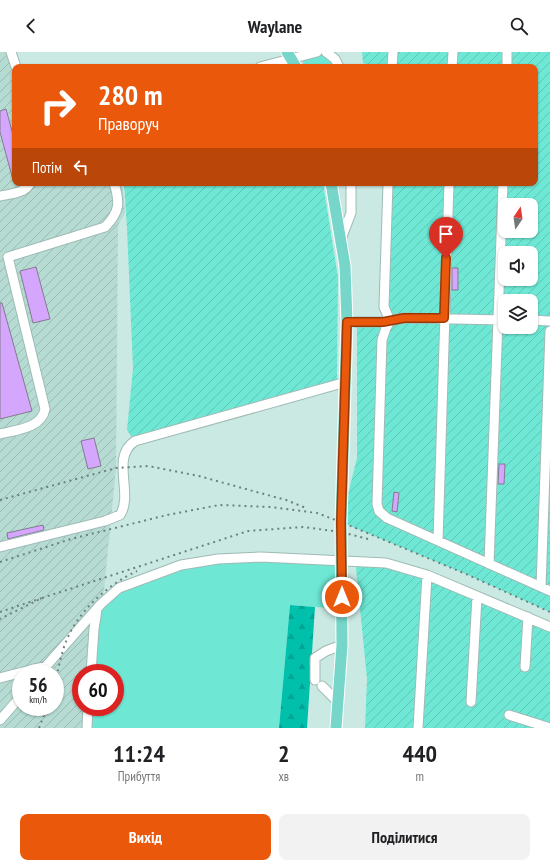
<!DOCTYPE html>
<html lang="uk">
<head>
<meta charset="utf-8">
<style>
  body { margin:0; font-family:"PT Sans Narrow",sans-serif; background:#f2f2f2; color:#202124; height:100vh; display:flex; flex-direction:column; font-size:15px; white-space:nowrap }
  * { box-sizing:border-box; margin:0 }
  p { font-size:13px; color:#757577 }
  .icon { flex:none; width:22px; height:22px; fill:none; stroke:currentColor; stroke-width:2; stroke-linecap:round; stroke-linejoin:round }
  .map { position:relative; height:676px; overflow:hidden }
  .sheet { display:flex; flex-direction:column; background:#fff; flex:1 }
  .sheet>* { flex:none }
  .top-card { position:absolute; left:12px; top:12px; width:526px; height:122px; border-radius:8px; box-shadow:0 1px 3px #0004; background:#ea580c; color:#fff; overflow:hidden }
  .needle { width:26px; rotate:13deg }
  .buttons { position:absolute; left:498px; top:146px; display:grid; gap:8px }
  .buttons a { display:grid; place-items:center; width:40px; height:40px; border-radius:8px; background:#fff; box-shadow:0 1px 3px #0004; font-size:20px }
  .speed { position:absolute; left:12px; top:612px; display:flex; gap:8px; font-size:20px; font-weight:700; text-align:center }
  .speed>* { display:grid; place-content:center; width:52px; height:52px; border-radius:50%; background:#fff; box-shadow:0 1px 3px #0004; line-height:1 }
  .speed small { font-size:10px; font-weight:400 }
  .speed .limit { border:6px solid #d22; background:#fff; color:#111 }
  .pin { position:absolute; display:grid; place-items:center; width:34px; height:34px; color:#fff; margin:-41px -17px; border-radius:50% 50% 50% 0; rotate:-45deg; box-shadow:0 0 4px #0007 }
  .pin .icon { rotate:45deg }
  .me { position:absolute; width:44px; margin:-22px; rotate:0deg; stroke-linejoin:round; filter:drop-shadow(0 0 3px #0008) }
  .turn { display:flex; align-items:center; gap:14px; height:84px; padding:0 20px; font-size:18px }
  .turn .icon { width:52px; height:52px; stroke-width:2.5 }
  .turn b { display:block; font-size:28px; line-height:34px }
  .then { display:flex; align-items:center; height:38px; padding:0 20px; background:#0003; gap:8px; font-size:15px }
  .eta { display:flex; justify-content:space-evenly; align-items:center; height:68px; text-align:center }
  .eta b { font-size:24px; font-weight:600; line-height:28px }
  .primary-button { display:flex; gap:8px; margin-top:auto; padding:8px 20px }
  .primary-button a { flex:1; height:46px; border-radius:8px; background:#ea580c; color:#fff; font-size:16px; font-weight:600; line-height:46px; text-align:center }
  .primary-button a+a { background:#f2f2f2; color:#202124 }
  header { display:flex; justify-content:space-between; align-items:center; height:52px; padding:0 20px; background:#fff; font-size:18px; font-weight:600 }
  .map>svg:first-child { display:block }
  .industrial { fill:url(#industrial-furrows); fill-rule:evenodd }
  .green { fill:#6ee8d5 }
  .forest { fill:url(#forest-firs) }
  .garden { fill:url(#garden-furrows); fill-rule:evenodd }
  .building { fill:#d5a6fe; stroke:#847a8e }
  .lines { fill:none; stroke-linecap:round; stroke-linejoin:round }
  .minor-casing { stroke:#9ebbb5; stroke-width:11 }
  .major-casing { stroke:#fff; stroke-width:13 }
  .minor { stroke:#fff; stroke-width:9 }
  .major { stroke:#76d6ca; stroke-width:11 }
  .rail { stroke:#6d827e; stroke-width:2; stroke-dasharray:2 4; stroke-linecap:butt }
  .route-casing { stroke:#983908; stroke-width:10 }
  .route { stroke:#ea580c; stroke-width:7 }
</style>
</head>
<body>
<header><svg class="icon" aria-label="back" viewBox="0 0 24 24"><path d="M15 5l-7 7 7 7"/></svg>Waylane<svg class="icon" aria-label="search" viewBox="0 0 24 24"><circle cx="10" cy="10" r="6"/><path d="M15 15l6 6"/></svg></header>
<div class="map">
<svg width="550" height="676" viewBox="0 0 550 676">
  <defs>
    <pattern id="industrial-furrows" width="10" height="10" patternUnits="userSpaceOnUse"><rect width="10" height="10" fill="#b5dbd3"/><path d="M-1 1l2-2M0 10L10 0M9 11l2-2" fill="none" stroke="#9abbb4"/></pattern>
    <pattern id="forest-firs" width="22" height="20" patternUnits="userSpaceOnUse"><rect width="22" height="20" fill="#00c0ab"/><path d="M5 1l3.5 6h-7zM16 11l3.5 6h-7z" fill="#00a492"/></pattern>
    <pattern id="garden-furrows" width="10" height="10" patternUnits="userSpaceOnUse"><rect width="10" height="10" fill="#6ee8d5"/><path d="M-1 1l2-2M0 10L10 0M9 11l2-2" fill="none" stroke="#5ec6b6"/></pattern>
  </defs>
  <rect width="100%" height="100%" fill="#cae9e2"/>
  <path class="industrial" d="M0,0h6l9,31v100h106l2,7 2,23 -7,12 -2,243 -20,205h-15v34h13l-2,21h-92zM21,621h34v34h-34z"/>
  <path class="green" d="M318,2l15,6 1,7h-31v-7z
    M342,508v49l-52,-4 -11,123h-187l2,-21h21v-34h-19l5,-69 8,-8 93,-35z"/>
  <path class="forest" d="M290,553l25,2 -8,121h-28z"/>
  <path class="garden" d="M362,0h188v560l-84,-38 -125,-52 16,-64v-132l26,-1 4,-142h148v-116h-159l-13,-4zM505,153h26v26h-26zM505,201h26v26h-26zM505,249h26v26h-26z
    M124,131h199l15,94 -1,106 -204,56 -6,-9 6,-62 -6,-140z
    M359,512c63,0 134,42 191,68v96h-185l2,-49 -11,-111z"/>
  <path class="building" d="M6,57l9,33v37l-2,1 -13,-48v-21z
    M36,215l14,52 -17,4 -13,-52z
    M452,216h6v22h-6z
    M0,251h2l30,108 -32,8z
    M94,386l7,28 -13,3 -7,-28z
    M499,412h6l-1,20h-6z
    M394,440l5,1 -2,19 -5,-1z
    M43,473l1,5 -36,9 -1,-6z"/>
  <g class="lines">
    <defs>
      <path id="minor" d="M11,0l5,15
        M326,0l9,7 4,8
        M260,15l57,-15
        M392,15l1,-15
        M452,15l1,-15
        M507,15v-15
        M388,131l-4,124 6,14
        M0,144c10,-2 26,-3 30,-13
        M341,187l10,-26v-30
        M531,268l19,1
        M390,269l-4,7 -4,12 -5,164 2,7 8,7 163,73
        M347,270h36l21,-4 101,2
        M0,382c16,-4 42,-6 45,-25l-37,-152 97,-30c15,-15 15,-25 9,-44
        M438,489l11,-358
        M0,495l105,-26 15,-6c14,-21 -10,-58 15,-74l211,-59
        M489,512l14,-381
        M541,535l9,-256
        M525,615l3,-50
        M40,621l61,-69 18,-16 62,-23 37,-6 43,-2 125,6 41,12 123,52
        M91,621l3,-44 3,-20
        M0,626l46,-12
        M315,628v-22l11,-7 16,-6
        M322,634l16,16
        M471,650l6,-105
        M509,663l41,13
        M0,668l21,-24
        M87,676l1,-21
        M418,676l9,-153"/>
      <path id="major" d="M287,0l9,15
        M331,131l14,83 2,56 -6,200 1,123 -6,83"/>
    </defs>
    <use href="#minor" class="minor-casing"/>
    <use href="#major" class="major-casing"/>
    <use href="#minor" class="minor"/>
    <use href="#major" class="major"/>
    <path class="rail" d="M0,448l116,-32 32,-2 51,10 43,12 44,12 20,8
      M0,510l71,-23 96,-24 52,-10 51,2 47,6 24,9 125,52 84,38
      M42,546l206,-67 55,-4 38,5 31,8
      M0,560l42,-14 -42,21
      M55,631c3,-12 5,-24 9,-36 11,-33 41,-61 73,-76
      M39,676l8,-21"/>
  </g>
  <g class="lines">
    <defs>
      <path id="route" d="M342,545l-1,-75 6,-200h36l21,-4h40l2,-60"/>
    </defs>
    <use href="#route" class="route-casing"/>
    <use href="#route" class="route"/>
  </g>
</svg>
<div class="buttons">
<a><svg class="needle" viewBox="-14 -14 28 28"><path d="M0-13l5 13h-10z" fill="#e53935"/><path d="M0 13l5-13h-10z" fill="#757577"/></svg></a>
<a><svg class="icon" aria-label="sound" viewBox="0 0 24 24"><path d="M4 9h4l5-4v14l-5-4H4zM17 9q2 3 0 6"/></svg></a>
<a><svg class="icon" aria-label="layers" viewBox="0 0 24 24"><path d="M12 4l9 5-9 5-9-5zM3 14l9 5 9-5"/></svg></a>
</div>
<div class="speed"><div>56<small>km/h</small></div><div class="limit">60</div></div>
<div class="pin" style="left:446px;top:206px;background:#d93025"><svg class="icon" aria-label="arrive" viewBox="0 0 24 24"><path d="M6 21V4h12l-3 4 3 4H6"/></svg></div>
<svg class="me" style="left:342px;top:545px" viewBox="-20 -20 40 40"><circle r="17" fill="#ea580c" stroke="#fff" stroke-width="3"/><path d="M0-11L8 9 0 5-8 9z" fill="#fff"/></svg>
<div class="top-card">
<div class="turn"><svg class="icon" aria-label="right" viewBox="0 0 24 24"><path d="M7 20v-9h11M14 6l5 5-5 5"/></svg><div><b>280 m</b>Праворуч</div></div>
<div class="then">Потім<svg class="icon" aria-label="left" viewBox="0 0 24 24"><path d="M17 20v-9H6M10 6l-5 5 5 5"/></svg></div>
</div>
</div>
<section class="sheet">
<div class="eta">
<div><b>11:24</b><p>Прибуття</p></div>
<div><b>2</b><p>хв</p></div>
<div><b>440</b><p>m</p></div>
</div>
<div class="primary-button"><a>Вихід</a><a>Поділитися</a></div>
</section>
</body>
</html>
